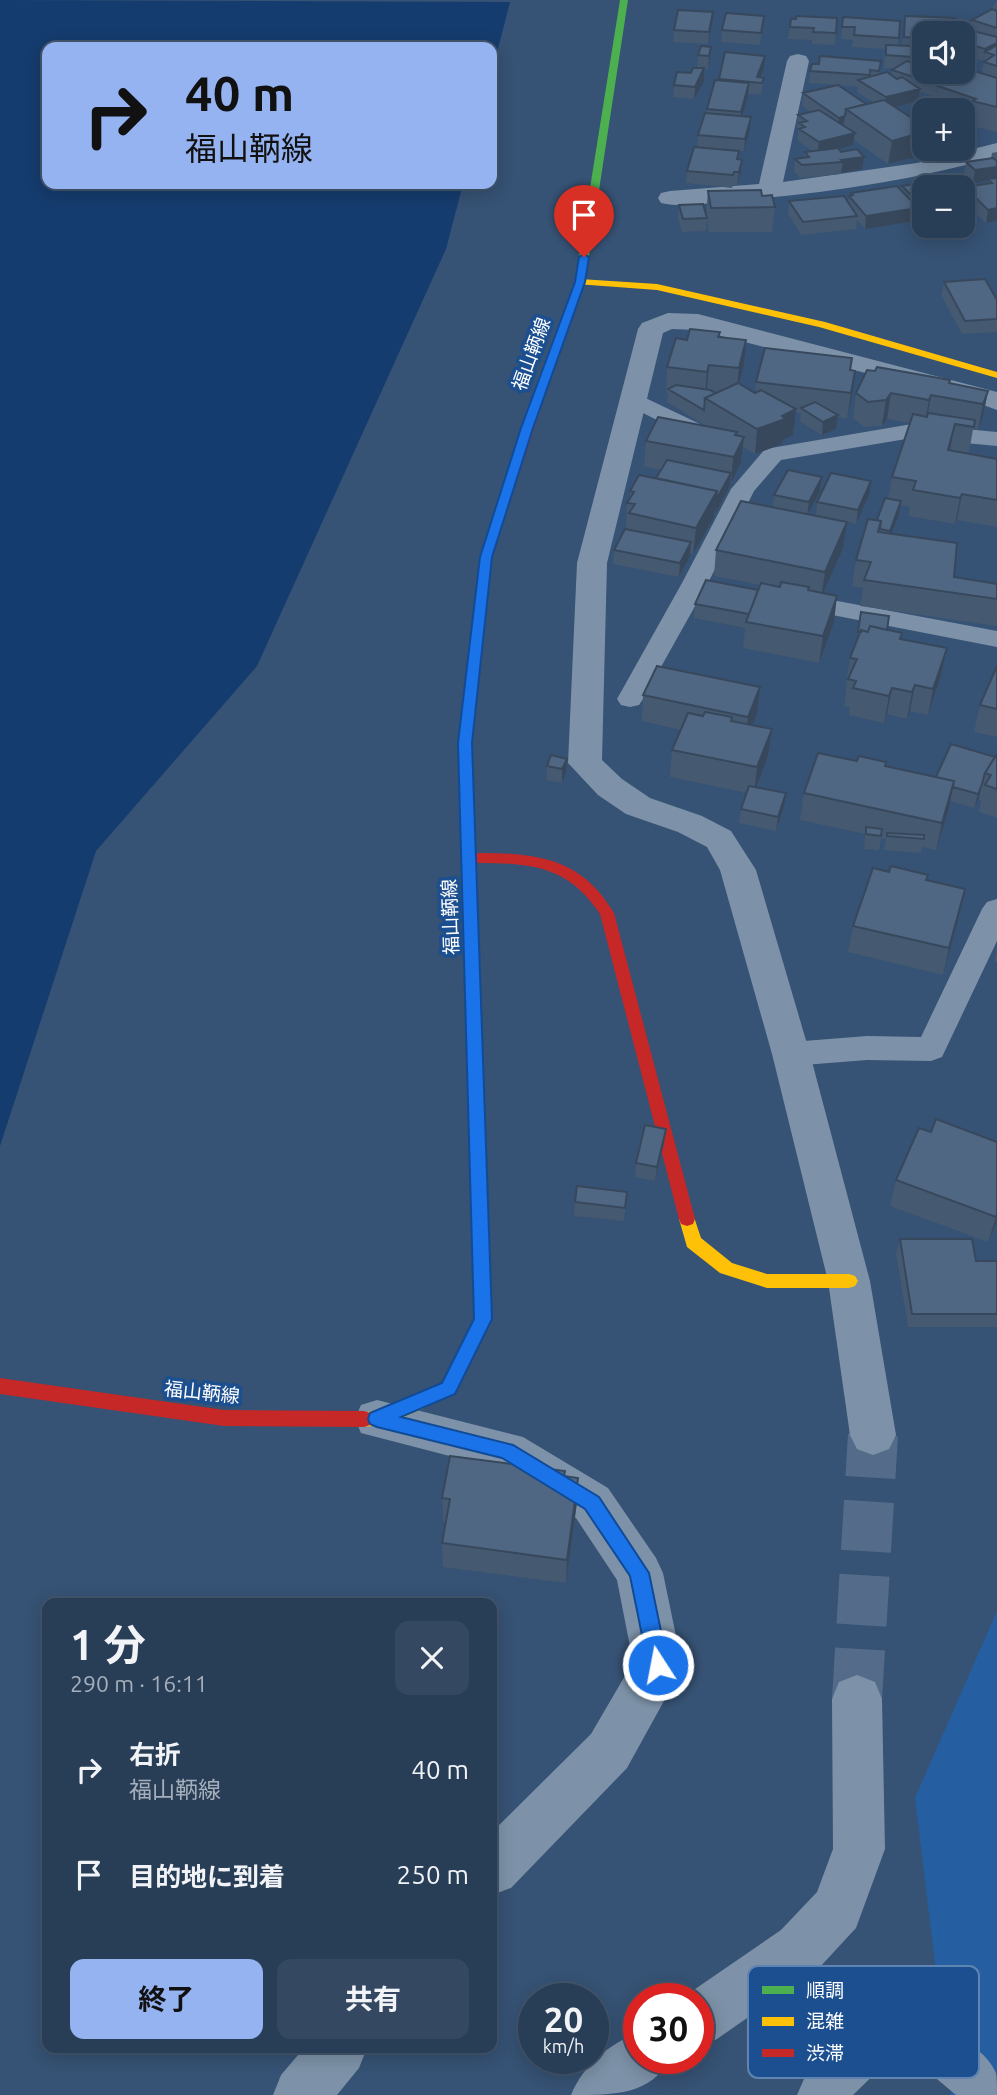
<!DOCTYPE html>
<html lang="ja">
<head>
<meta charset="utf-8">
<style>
  body { margin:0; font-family:Ubuntu,"Noto Sans JP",sans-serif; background:#344961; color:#f1f3f6; height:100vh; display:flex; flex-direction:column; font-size:26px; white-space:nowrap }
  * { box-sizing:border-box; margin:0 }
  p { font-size:23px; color:#a5aeba }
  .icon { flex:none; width:38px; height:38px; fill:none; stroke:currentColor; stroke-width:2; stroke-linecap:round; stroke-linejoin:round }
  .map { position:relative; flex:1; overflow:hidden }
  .panel { position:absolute; left:42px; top:1598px; width:455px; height:455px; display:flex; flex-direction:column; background:#283e57; border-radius:14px; box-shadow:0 4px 18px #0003,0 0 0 2px #44576d }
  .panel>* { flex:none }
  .hud { position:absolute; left:42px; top:42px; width:455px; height:147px; border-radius:14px; box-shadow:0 4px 18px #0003,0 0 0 2px #44576d; background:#95b2f1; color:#111; overflow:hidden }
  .tools { position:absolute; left:912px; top:21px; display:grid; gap:14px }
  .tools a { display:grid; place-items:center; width:63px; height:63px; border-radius:14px; background:#283e57; box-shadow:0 4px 18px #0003,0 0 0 2px #44576d; font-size:35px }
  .speed { position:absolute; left:518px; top:1983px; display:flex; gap:14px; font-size:35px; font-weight:700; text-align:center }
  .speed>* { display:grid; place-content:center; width:91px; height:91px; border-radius:50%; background:#283e57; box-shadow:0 4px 18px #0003,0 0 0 2px #44576d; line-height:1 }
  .speed small { font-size:18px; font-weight:400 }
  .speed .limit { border:10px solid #d22; background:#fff; color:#111 }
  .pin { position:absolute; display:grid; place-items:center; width:60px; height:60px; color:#fff; margin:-72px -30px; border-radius:50% 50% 50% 0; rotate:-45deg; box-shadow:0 0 7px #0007 }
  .pin .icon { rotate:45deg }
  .me { position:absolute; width:77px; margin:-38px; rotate:349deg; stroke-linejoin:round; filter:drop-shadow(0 0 5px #0008) }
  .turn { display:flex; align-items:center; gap:24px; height:147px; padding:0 28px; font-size:32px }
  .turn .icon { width:91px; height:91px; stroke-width:2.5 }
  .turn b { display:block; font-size:49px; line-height:60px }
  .round { display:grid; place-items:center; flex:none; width:74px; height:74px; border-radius:14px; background:#344961 }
  .overview { display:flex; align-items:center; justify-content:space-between; height:119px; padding:0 28px }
  h1 { font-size:42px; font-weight:700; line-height:52px }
  .cta { display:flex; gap:14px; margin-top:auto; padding:14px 28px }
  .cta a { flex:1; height:80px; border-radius:14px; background:#95b2f1; color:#111; font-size:28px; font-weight:700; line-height:80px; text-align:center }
  .cta a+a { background:#344961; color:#f1f3f6 }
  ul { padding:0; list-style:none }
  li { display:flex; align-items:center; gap:21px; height:105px; padding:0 28px }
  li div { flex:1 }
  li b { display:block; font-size:26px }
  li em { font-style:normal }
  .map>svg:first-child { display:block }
  .green { fill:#265fa1 }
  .water { fill:#153c6e }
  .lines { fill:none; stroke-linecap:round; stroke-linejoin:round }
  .street-tunnel { stroke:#546c89; stroke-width:50; stroke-dasharray:50 24; stroke-linecap:butt }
  .lane { fill:#7d92a8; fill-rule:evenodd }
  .street { fill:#7d92a8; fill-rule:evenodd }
  .fast { fill:#4caf50; fill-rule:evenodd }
  .slow { fill:#ffc107; fill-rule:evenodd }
  .jam { fill:#c62828; fill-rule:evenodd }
  .wall { fill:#455971; fill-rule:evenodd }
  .shaded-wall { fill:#38485c }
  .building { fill:#506783; stroke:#38485c; stroke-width:2 }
  .route { fill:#1a73e8; stroke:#114b97; stroke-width:2 }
  .labels { text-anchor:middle; stroke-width:7; stroke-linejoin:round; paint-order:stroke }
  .street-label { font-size:19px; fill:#fff; stroke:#1b4f8f }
  .key { fill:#1b4f8f; stroke:#5f84b1; stroke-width:2 }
  .key-label { font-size:19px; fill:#fff }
</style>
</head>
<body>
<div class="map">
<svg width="997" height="2095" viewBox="0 0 997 2095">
  <rect width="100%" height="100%" fill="#365274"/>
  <path class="green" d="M997,1611v484h-46l-36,-297z"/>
  <path class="water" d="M0,0l510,2 -18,70v-25h-445v137h416l-17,65 -189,417 -161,185 -96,295z"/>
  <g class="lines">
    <path class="street-tunnel" d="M857,1699l16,-264"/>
    <path class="lane" d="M635,393l88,42 4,5 -4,5h-16l-80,-40 -3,-5 3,-5z
      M912,424l85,8v14l-85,-8 -131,22 -27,31 -46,92 -65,116 -4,6 -9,2 -9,-2 -4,-6 65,-116 49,-94 34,-40z
      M795,593l202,38v16l-211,-41 -4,-5 4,-5z
      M997,899v42l-55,116 -11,4 -64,-1 -76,6 -11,-4 -5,-8 5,-8 11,-4 76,-6 54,1 61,-128 5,-7z
      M884,2010c34,10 97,27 112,63 1,6 1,15 1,22h-41l-31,-26 -34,-11 -38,37h-56l7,-16 64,-62z"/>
    <path class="street" d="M798,54l8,2 3,5 -26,121 134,-19 80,-20v14c-87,24 -176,37 -266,44 -22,2 -48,7 -70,2l-3,-5 3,-5 9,-2 89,-7 28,-123 3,-5z
      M668,313l30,1 299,78v18l-30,-11 -269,-69 -26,-1 -9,4 -56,230 -5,197 20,19 28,19 52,18 29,15 25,39 54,184 60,227 26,154 -7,14 -16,6 -16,-6 -7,-14 -22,-154 -56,-227 -52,-184 -13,-23 -29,-15 -52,-18 -28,-19 -30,-32 9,-200 61,-234 4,-6z
      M377,1400l146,37 85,51 48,70 7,15 19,92 -7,16 -48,87 -116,120 -19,7v-63l99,-98 42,-72 -16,-82 -41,-62 -80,-50 -135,-35 -6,-14 6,-14z
      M857,1675l18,7 7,17 3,150 -29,79 -37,40 -102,71 -19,8v-49h-16l99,-68 36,-38 16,-43 -1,-150 7,-17z
      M639,2032v26h32c-21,37 -55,37 -100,37 13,-31 37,-50 68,-63z
      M304,2048h63l-8,20 -22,27h-64l8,-20z"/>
    <path class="fast" d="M620,0h8l-43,282 -35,98 -6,3 -6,-3 37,-98z"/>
    <path class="slow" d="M580,279l77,5 168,38 172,50v6l-178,-51 -162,-37 -81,-6v-4z
      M472,963l8,5 12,351 -37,74c-24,11 -73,40 -97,32l-3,-6 3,-6 18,-2 67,-28 31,-64 -10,-351z
      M687,1212l6,2 8,24 31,25 35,11h82l6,2 3,5 -3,5 -6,2h-82l-47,-15 -33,-26 -8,-28 2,-5z"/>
    <path class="jam" d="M540,378l10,2 -58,177 -20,186 4,110c60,0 105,4 138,60l81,306 -2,5 -6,2 -6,-2 -2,-5 -79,-305c-32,-49 -70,-51 -124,-51l4,105 -8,5 -8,-5 -6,-225 22,-186z
      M0,1378l224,32 140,1 6,2 3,6 -3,6 -6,2 -140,-1 -224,-32z"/>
  </g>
  <path class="wall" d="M997,2v130l-29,-7v-4l-6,-2v-9h-27l1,-13 -16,-5 -2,9 -22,6 31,47 -39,10 -34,-24 -1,5 -14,4 23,20 -21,4v1l-41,4 -6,-7 1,-12 9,-2 1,-5 7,-1 -14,-10v-12l-1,-1 1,-13 13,-3 -9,-6 1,-13 35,-8 -29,-2 1,-12 9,-7 62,-3 -2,13 13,1v-5l3,-2h-11l1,-19 -33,-2 1,-7 -12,-1 2,-22 56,21 -1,7 4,1 3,-30 50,12 -1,5h-30v17l-13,-1v13l40,14 1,2 30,-5 2,-12 -22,-6v-22l9,-3 1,-10 20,-11 1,-3zM838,85l20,2 -1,5 16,10 -7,2z
    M764,16l-4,29 -39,-3 1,-12z
    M837,18l-2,27 -23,-1v-4l-24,-1 3,-20z
    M712,24l-4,20 -35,-2 1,-12z
    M711,47l-1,12 -2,10 -11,-1 1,-13z
    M725,52l39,16 -3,10h3l-3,17 -13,-1 -6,22 9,1 -1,12 -6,22h-5v8l3,1 -1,12 -4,13h-4l-1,3 -46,-5 1,-12 10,-24 1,-12 8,-22 1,-4 12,-28z
    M704,68v13l-10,18 -21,-2 1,-12 17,-12z
    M997,152v69l-11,2 -17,-16 -2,11 -4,-19 2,-12 22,-3 1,-3 -15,2 -9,-9 2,-12 25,-4 1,-5z
    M902,186l22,1v36l-7,-7 -1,5 -51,8 -8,-9 -1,9 -55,6 -13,-21 1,-13 59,1 1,-6h1l1,-3 50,-3z
    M708,191l54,5 13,11 -3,25h-63l-2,-12 -1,11 -24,1 -4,-14 1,-13 27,10z
    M944,282l53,18v32l-35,2 -21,-39z
    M720,332l-1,5 27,3 -2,25 -5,19 16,9 1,-11 94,-12 2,26 -5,23 -10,-2 -1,12 -14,6 -22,-13 1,-9 -6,-1 -2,23 -10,5 -1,4 -27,10 -12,-7 -2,15 -10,21h-1v3l-15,28 -1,3 -21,37 -3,-1v3l-11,21 -66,-13 1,-14 12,-21 1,-26 2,-3 1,-9 26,-13 5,-8 -17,-3 2,-26 60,-15 -39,-24 1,-9h-2l1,-26 20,-27z
    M950,380l-1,3 39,8 -5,25 -5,14 -5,-1 -4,24 -19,-2 47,8v68l-40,-7 -2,4 -47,-8 2,-9 -10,-2 -1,10 -8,19 63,43 43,7v38l-1,4 -136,-20 3,-18 -11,-2 4,-26 32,-61 4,-22 18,-54 -23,-4 -5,7 -18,1 -11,-9 3,-25z
    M822,477l-2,14 -12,23 8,2 1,-14 52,-7 -13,29 -9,-2 -4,26 -20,45 11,29 -15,41 -76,-15 2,-20 -51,-10 1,-14 63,-14 2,-5 -46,-9 2,-26 57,-43 1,-12z
    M861,612l26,18 15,3 -1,6 46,9 -6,27 -13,40 -18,-4 -3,8 -20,-5 -3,9 -35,-8 1,-8 -6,-1 3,-21 -1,-1 4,-26 7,-17z
    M997,665v72l-23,-5 6,-27z
    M760,687l-3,27 -5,11 20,4 -4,27 -11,31 27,20 -8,24 -37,-8 2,-14 6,-16 -77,-16 2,-27 9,-20 -39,-9 1,-26z
    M551,755l15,18 -4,10 -16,-3 1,-14z
    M997,755v63l-18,-6 2,-12h-2v-2l-5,10 -24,-7 -14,49 -14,-3 -1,6 -37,-3 2,-11 -5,-1 -2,12 -15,-1 1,-15 -65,-14 4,-27 53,-32 79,16z
    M889,872l39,3 -2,5 39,10 -22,85 -95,-23 5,-26z
    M997,948v14l-3,-1z
    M931,1132l66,10v79l-9,21 -98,-36 6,-26z
    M664,1143l-9,38 -20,-4 1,-14z
    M627,1192l-3,29 -50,-5 1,-14z
    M900,1239l76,22h21v66h-89l-12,-74z
    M565,1471v5l13,2 -1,24 -11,81 -123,-16 -1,-24 4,-21h-3l-1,-24z"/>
  <path class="shaded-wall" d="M713,12l-1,12 -4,20 1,-12z
    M997,39v15l-12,-2 -2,10 2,-13z
    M711,47l-1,12 -2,10 1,-13z
    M765,56l-1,12 -5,14 -2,-5z
    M704,68v13l-10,18 1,-12z
    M948,72h3l-1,5 2,-1 -2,13 -12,-3 -2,11 2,-12 6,-11z
    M749,83l-1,12 -8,30 1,-13z
    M920,89l-2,12 -33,9 1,-13z
    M845,116l-2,13 -5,1 1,-12z
    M751,117l-1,12 -6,22 1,-12z
    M924,132v17h4l-1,5 -39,10 4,-23z
    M855,133l-2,12 -36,10 2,-13z
    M864,157l-2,12 -21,4 2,-11 -2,-2z
    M742,160l-1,12 -4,13 2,-13z
    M997,167v13l-9,-1v2l-15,2 2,-13z
    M970,205l-3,13 -5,1v-13z
    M918,208l-2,13 -51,8 1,-13z
    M997,208v13l-11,2 2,-13z
    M746,340l-2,25 -8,29 3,-26z
    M709,365l-2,25 -2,7 2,-25z
    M855,371l-3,25 -5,23 4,-26z
    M988,391l-5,25 -5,14 5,-26z
    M891,393l-4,26 -5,7 4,-26z
    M931,395l-4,25 -3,6 5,-26z
    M796,409l-3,26 -10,5 -1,4 -27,10 2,-25z
    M838,415l-2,14 -14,6 1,-13z
    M955,424l-5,26 -7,26 5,-26z
    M737,432l-2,22 9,-17 -3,25 -10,21 4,-48z
    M731,473l-1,13 -15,28 1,-14z
    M822,477l-2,14 -13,25 2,-14z
    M871,481l-2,14 -13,29 2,-14z
    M717,491l-3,26 -21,37 3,-26z
    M962,494l-5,26 -2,4 5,-26z
    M901,501l-2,14 -12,30 3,-14z
    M847,522l-4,26 -22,50 4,-26z
    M691,542l-1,14 -11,21 1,-14z
    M837,596l-3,26 -15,41 4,-27z
    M947,648l-6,27 -13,40 5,-26z
    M915,685l-5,26 -3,8 5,-27z
    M760,687l-3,27 -12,29 3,-26z
    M892,688l-5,26 -3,9 5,-27z
    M772,729l-4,27 -14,38 3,-27z
    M567,759l-1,14 -4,10v-14z
    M954,781l-5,27 -13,42 6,-27z
    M982,784l-3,14 -5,10 4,-14z
    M786,793l-2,14 -8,24 2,-14z
    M965,889l-6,27 -16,59 6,-27z
    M666,1129l-2,14 -9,38 2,-14z
    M997,1214v7l-9,21z
    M578,1478l-1,24 -11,81 1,-23z"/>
  <path class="building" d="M992,9l5,2v17l-25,-8z
    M678,10l35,2 -4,20 -35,-2z
    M726,13l38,3 -3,17 -39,-3z
    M796,16l41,2 -1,15 -23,-1 1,-4 -24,-1 1,-8h5z
    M905,16l50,2v10h-5l-1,5h-25v5l-20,-1z
    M843,17l57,4 -1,17 -45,-3 1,-8h-13z
    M965,29l32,8v6l-12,6 -23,-7v-9h-5z
    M886,45l25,1 1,11 -26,-2z
    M997,45v21l-13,-4 10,-7 -9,-3z
    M701,46l10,1 -2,9 -11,-1z
    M725,52l40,4 -8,21 7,1 -2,5 -43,-4z
    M820,56l61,5 -2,10 -9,-1v5l-60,-4 2,-7h7z
    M907,61l12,4 5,-3v10h24l-4,2 8,2 -14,9 -46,-15z
    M693,68h11l-9,19 -21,-2 3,-13 14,1z
    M968,69l29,9v29l-25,-6 4,-2 -38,-13z
    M887,72l10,7 5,-2 18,12 -34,8 -28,-17z
    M715,80l34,3 -8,29 -34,-3z
    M838,85l28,19 -20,5 -1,7 -6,2 -36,-25z
    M884,100l40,26v6l-32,9 -46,-32z
    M819,110l36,23 -36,9 -20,-13 6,-2 -6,-4 8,-2 -9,-6z
    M705,113l46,4 -6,22 -47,-4z
    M694,147l45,4 -2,8 5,1 -3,12h-5l-1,3 -46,-4z
    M838,148l3,4 16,-3 7,8 -23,3 2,2 -41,3 -7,-6 14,-2 -4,-5z
    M993,158l4,3v6l-22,3 -9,-8z
    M997,178v30l-9,2 -23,-23 27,-4 -4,-4z
    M935,181l7,6h-18v21l-22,-22z
    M897,186l21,22 -52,8 -17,-20 4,-1 -2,-2z
    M761,190l1,6 10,-1 3,12 -64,1 -3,-17z
    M844,196l13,20 -54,6 -14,-21z
    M962,198l8,7 -8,1z
    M703,204l4,14 -24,1 -4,-14z
    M985,279l12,21v19l-32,2 -21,-39z
    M690,329l30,3 -2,5 28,3 -7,28 -30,-3 -2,7 -40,-5 9,-29 11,2z
    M765,348l87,10 -2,12 5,1 -4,22 -95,-11z
    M877,367l73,13 -1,3 39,8 -5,13 -52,-9 -2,5 -38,-7 -5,7 -18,2 -12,-9 11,-23 8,1z
    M738,383l17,10 6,-3 35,19 -14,7 3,3 -28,10 -52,-31z
    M676,385l34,5 6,3 -11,5 -1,12 -36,-21z
    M815,402l23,13 -15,7 -22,-14z
    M928,413l47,7 -1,7 -19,-3 -7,26 49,9v41l-35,-6 -2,4 -47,-8 3,-9 -24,-4 21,-63 14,3z
    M658,417l79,15 -2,3 9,2 -10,20 -88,-16z
    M667,460l64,13 -15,27 1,-9 -61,-13z
    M788,470l34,7 -13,25 -35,-7z
    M831,473l40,8 -13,29 -41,-8z
    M639,475l78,16 -21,37 -67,-15 6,-9 -8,-1 7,-11 -4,-1z
    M885,498l16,3 -11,30 -10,-2 1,-8 -4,-1z
    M741,501l106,21 -22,50 -109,-22z
    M868,519l13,2 -3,11 79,11 -3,34 43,7v15l-133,-19 7,-18 -15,-2z
    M625,529l66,13 -11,21 -66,-13z
    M706,580l52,10 -9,24 -54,-10z
    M781,582l28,5 -1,3 29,6 -14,40 -77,-14 15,-39 19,4z
    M861,612l28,4 -2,14 -17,-4 -2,6 -7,-2v2h-3z
    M870,626l32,7 -2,6 47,9 -14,41 -18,-4 -3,7 -20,-4 -3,8 -36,-8 3,-7 -8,-2 9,-20 -7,-1 11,-28 7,2z
    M657,666l103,21 -12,30 -105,-22z
    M997,666v43l-17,-4z
    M705,712l27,5 -1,4 41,8 -15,38 -85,-17 16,-37 15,3z
    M951,744l44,13 -10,16 -3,11 -4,10 -25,-7 1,-6 -18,-4z
    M818,753l39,8 2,-5 27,6 -1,4 69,15 -12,42 -138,-30z
    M551,755l16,4 -5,10 -15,-3z
    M996,755h1v34l-12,-4 6,-10 -6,-2z
    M749,786l37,7 -8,24 -37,-8z
    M866,827l16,2 -1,7 -15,-2z
    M887,833l37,2v4l-37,-3z
    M891,866l37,9 -2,5 39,9 -16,59 -96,-22 20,-58 16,4z
    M936,1119l61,23v72l-1,3 -100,-37 23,-52 12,4z
    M645,1125l21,4 -9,38 -21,-4z
    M577,1186l50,6 -2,16 -50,-6z
    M900,1239h72l4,22h21v53h-85z
    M450,1456l115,15 -1,5 14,2 -11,82 -125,-17 8,-44 -8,-1z"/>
  <path class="route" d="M584,254l5,3 -4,25 -52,146 -41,129 -20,186 20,576 -37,75 -54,23 112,28 86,52 50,76 19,92 -3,7 -7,3 -7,-3 -3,-7 -18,-89 -45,-67 -83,-51 -125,-31 -7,-3 -2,-5 2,-6 72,-30 32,-64 -16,-576 22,-186 41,-129 54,-146 4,-25z"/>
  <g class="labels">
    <g class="street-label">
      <text transform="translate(531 354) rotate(-70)" y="7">福山鞆線</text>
      <text transform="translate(450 917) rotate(-92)" y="7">福山鞆線</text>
      <text transform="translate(202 1392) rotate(6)" y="7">福山鞆線</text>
    </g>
  </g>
  <rect x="748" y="1966" width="231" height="112" rx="10" class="key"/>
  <rect x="762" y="1986" width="32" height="8" fill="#4caf50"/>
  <rect x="762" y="2017" width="32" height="9" fill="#ffc107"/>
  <rect x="762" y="2049" width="32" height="8" fill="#c62828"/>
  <g class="key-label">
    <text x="806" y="1997">順調</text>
    <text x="806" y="2028">混雑</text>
    <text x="806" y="2060">渋滞</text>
  </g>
</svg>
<div class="tools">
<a><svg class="icon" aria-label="sound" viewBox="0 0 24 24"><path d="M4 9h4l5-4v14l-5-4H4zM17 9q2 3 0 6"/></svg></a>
<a>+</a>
<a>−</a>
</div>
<div class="speed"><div>20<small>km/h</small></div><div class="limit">30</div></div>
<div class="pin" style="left:584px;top:257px;background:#d93025"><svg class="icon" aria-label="arrive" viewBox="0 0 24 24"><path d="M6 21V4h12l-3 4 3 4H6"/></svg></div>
<svg class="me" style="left:658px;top:1665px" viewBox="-20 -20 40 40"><circle r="17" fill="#1a73e8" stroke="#fff" stroke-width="3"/><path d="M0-11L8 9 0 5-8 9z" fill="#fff"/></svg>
<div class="hud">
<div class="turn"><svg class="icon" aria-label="right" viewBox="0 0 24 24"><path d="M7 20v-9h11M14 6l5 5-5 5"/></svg><div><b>40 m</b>福山鞆線</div></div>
</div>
<section class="panel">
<div class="overview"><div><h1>1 分</h1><p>290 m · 16:11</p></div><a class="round"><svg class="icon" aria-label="close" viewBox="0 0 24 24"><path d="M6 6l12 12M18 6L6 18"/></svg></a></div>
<ul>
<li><svg class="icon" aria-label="right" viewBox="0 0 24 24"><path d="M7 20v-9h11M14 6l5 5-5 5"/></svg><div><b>右折</b><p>福山鞆線</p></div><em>40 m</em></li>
<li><svg class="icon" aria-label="arrive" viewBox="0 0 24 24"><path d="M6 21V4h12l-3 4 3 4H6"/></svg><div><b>目的地に到着</b></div><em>250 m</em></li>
</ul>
<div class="cta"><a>終了</a><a>共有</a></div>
</section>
</div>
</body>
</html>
